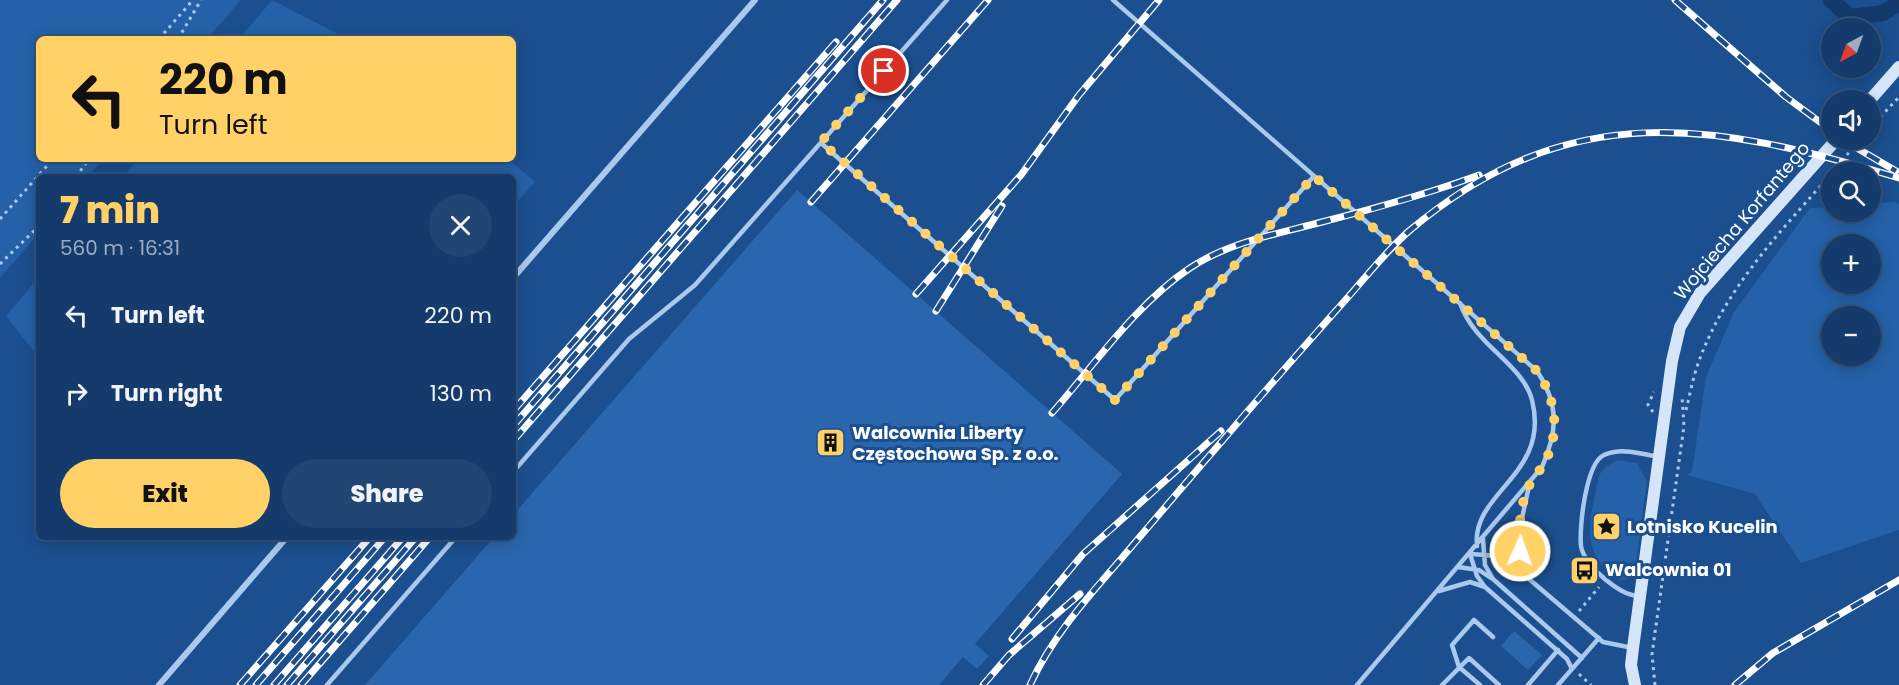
<!DOCTYPE html>
<html lang="en">
<head>
<meta charset="utf-8">
<style>
  body { margin:0; font-family:Poppins,sans-serif; background:#214673; color:#f1f3f6; height:100vh; display:flex; flex-direction:column; font-size:22px; white-space:nowrap }
  * { box-sizing:border-box; margin:0 }
  p { font-size:20px; color:#9dadc1 }
  .icon { flex:none; width:33px; height:33px; fill:none; stroke:currentColor; stroke-width:2; stroke-linecap:round; stroke-linejoin:round }
  .map { position:relative; flex:1; overflow:hidden }
  .sheet { position:absolute; left:36px; top:174px; width:480px; height:366px; display:flex; flex-direction:column; background:#143b6b; border-radius:9px; box-shadow:0 3px 15px #0003,0 0 0 2px #33557e }
  .sheet>* { flex:none }
  .hud { position:absolute; left:36px; top:36px; width:480px; height:126px; border-radius:9px; box-shadow:0 3px 15px #0003,0 0 0 2px #33557e; background:#ffd166; color:#111; overflow:hidden }
  .needle { width:39px; rotate:221deg }
  .controls { position:absolute; left:1821px; top:18px; display:grid; gap:12px }
  .controls a { display:grid; place-items:center; width:60px; height:60px; border-radius:50%; background:#143b6b; box-shadow:0 3px 15px #0003,0 0 0 2px #33557e; font-size:30px }
  .pin { position:absolute; display:grid; place-items:center; width:51px; height:51px; color:#fff; margin:-26px; border:3px solid #fff; border-radius:50%; box-shadow:0 2px 6px #0007 }
  .me { position:absolute; width:66px; margin:-33px; rotate:2deg; stroke-linejoin:round; filter:drop-shadow(0 0 4px #0008) }
  .turn { display:flex; align-items:center; gap:21px; height:126px; padding:0 24px; font-size:27px }
  .turn .icon { width:78px; height:78px; stroke-width:2.5 }
  .turn b { display:block; font-size:42px; line-height:51px }
  .round { display:grid; place-items:center; flex:none; width:63px; height:63px; border-radius:32px; background:#214673 }
  .overview { display:flex; align-items:center; justify-content:space-between; height:102px; padding:0 24px }
  h1 { font-size:36px; font-weight:800; line-height:45px; color:#ffd166 }
  .primary-button { display:flex; gap:12px; margin-top:auto; padding:12px 24px }
  .primary-button a { flex:1; height:69px; border-radius:36px; background:#ffd166; color:#111; font-size:24px; font-weight:800; line-height:69px; text-align:center }
  .primary-button a+a { background:#214673; color:#f1f3f6 }
  ul { padding:0; list-style:none }
  li { display:flex; align-items:center; gap:18px; height:78px; padding:0 24px }
  li div { flex:1 }
  li b { display:block; font-size:22px }
  li em { font-style:normal }
  .map>svg:first-child { display:block }
  .green { fill:#2461a8; fill-rule:evenodd }
  .lines { fill:none; stroke-linecap:round; stroke-linejoin:round }
  .canal { stroke:#123a6d; stroke-width:16 }
  .building { fill:#2a66ad }
  .path { stroke:#a9c9ee; stroke-width:3; stroke-dasharray:3 4.5; stroke-linecap:butt }
  .lane { stroke:#a9c9ee; stroke-width:4.5 }
  .street { stroke:#a9c9ee; stroke-width:6 }
  .secondary { stroke:#d6e6fa; stroke-width:12 }
  .rail-casing { stroke:#fff; stroke-width:7 }
  .rail { stroke:#1b4f8f; stroke-width:4.5; stroke-dasharray:14; stroke-linecap:butt }
  .route { stroke:#ffd166; stroke-width:10; stroke-dasharray:0 18 }
  .labels { text-anchor:middle; stroke-width:6; stroke-linejoin:round; paint-order:stroke }
  .street-label { font-size:18px; fill:#fff; stroke:#1b4f8f }
  .poi-label { font-size:18px; font-weight:bold; fill:#fff; stroke:#1b4f8f; text-anchor:start }
</style>
</head>
<body>
<div class="map">
<svg width="1899" height="685" viewBox="0 0 1899 685">
  <rect width="100%" height="100%" fill="#1b4f8f"/>
  <path class="green" d="M0,0h241l-34,39h-168v120h64l-15,18h-49v56l-39,45z
    M272,0l76,39h-109z
    M138,159h370l27,23 -22,24v-29h-390z
    M1894,202l5,2v326l-98,33 -46,-69 -68,-19 5,-4 14,-94 28,-65 76,-104 21,-1 1,5h38l1,-8zM1870,244v40h-38v-40zM1870,316v40h-38v-40z
    M39,277v81l-33,-42z
    M1618,460l19,3 10,19 -12,89 -7,8 -8,1c-8,-2 -12,-9 -18,-15 -22,-25 -8,-60 -3,-90l6,-8z"/>
  <g class="lines">
    <path class="canal" d="M1831,0l19,17 33,-4 16,-10"/>
  </g>
  <path class="building" d="M797,190l325,284 -147,170 14,12 -12,13 -14,-12 -24,28h-574l129,-148h19v-22z
    M1514,631l28,24 -14,15 -27,-24z"/>
  <g class="lines">
    <path class="path" d="M159,39l34,-39
      M178,39l23,-39
      M1870,128l29,-31
      M1832,172l28,-32
      M76,177l13,-18
      M0,219l53,-60
      M0,264l39,-38
      M1686,410c4,-16 7,-33 13,-49 27,-74 82,-130 133,-188
      M1653,412l-5,-7 6,-13
      M1579,611l20,-24
      M1579,674l12,11
      M1655,685l-3,-31 32,-228 -2,-30"/>
    <path class="lane" d="M1113,0l424,371c22,33 21,60 5,96l-185,218
      M821,143l294,257 199,-224
      M1460,303c14,42 63,61 72,97 19,75 -61,92 -55,146
      M513,472l116,-133 66,-54 252,-285
      M1483,539l2,26 8,14 89,79
      M1458,567l21,3 12,8
      M1521,569l-2,-37 10,-46
      M1485,587l-8,-11 -7,-22 32,2 101,86 30,6
      M1439,591l31,-9 15,5 82,72 5,10
      M1638,596c-19,-1 -54,-31 -57,-50 -2,-19 5,-83 23,-91 18,-8 37,-1 55,2
      M327,685l129,-148
      M1442,685l27,-27 30,27
      M1480,685l-21,-18 -7,-22 22,-25 19,17
      M1528,685l30,-35
      M1558,685l41,-47"/>
    <path class="street" d="M513,278l242,-278
      M159,685l128,-148"/>
    <path class="secondary" d="M1870,100l29,-33
      M1635,685l-4,-20 2,-17 39,-287 8,-34 20,-34 136,-153"/>
    <defs>
      <path id="rail" d="M1675,0l111,97 46,34
        M1843,140l53,31
        M811,202l177,-202
        M916,294l105,-119 58,-80 80,-95
        M936,311l66,-105
        M513,411l323,-369
        M1052,413c43,-49 84,-109 138,-145 39,-26 87,-34 132,-46 54,-14 106,-28 157,-47
        M513,426l370,-426
        M513,441l384,-441
        M1012,639l71,-85 138,-123
        M240,685l130,-148
        M256,685l129,-148
        M274,685l129,-148
        M287,685l129,-148
        M301,685l129,-148
        M983,685l26,-30 71,-61
        M1030,685c22,-48 56,-86 91,-126 34,-40 68,-80 102,-119 39,-46 78,-90 118,-135 22,-24 43,-52 68,-74 160,-135 305,-109 490,-53
        M1735,685l38,-32 126,-73"/>
    </defs>
    <use href="#rail" class="rail-casing"/>
    <use href="#rail" class="rail"/>
  </g>
  <g class="lines">
    <path class="route" d="M884,71l-63,71 294,258 199,-224 223,195c20,29 24,65 5,96 -3,5 -9,10 -11,15 -11,20 -13,47 -11,69"/>
  </g>
  <defs>
    <symbol id="building-square" viewBox="-11 -11 22 22"><rect x="-9" y="-9" width="18" height="18" rx="4" fill="#ffd166" stroke="#1b4f8f"/><path d="M-4-6H4V6H1V3H-1V6H-4ZM-2.5-4.3h1.7v1.8h-1.7ZM.8-4.3h1.7v1.8H.8ZM-2.5-1h1.7V.8h-1.7ZM.8-1h1.7V.8H.8Z" fill="#111"/></symbol>
    <symbol id="sight-square" viewBox="-11 -11 22 22"><rect x="-9" y="-9" width="18" height="18" rx="4" fill="#ffd166" stroke="#1b4f8f"/><path d="M0-6L1.8-2.2L6-1.7L2.9 1.2L3.7 5.4L0 3.3L-3.7 5.4L-2.9 1.2L-6-1.7L-1.8-2.2Z" fill="#111"/></symbol>
    <symbol id="bus-square" viewBox="-11 -11 22 22"><rect x="-9" y="-9" width="18" height="18" rx="4" fill="#ffd166" stroke="#1b4f8f"/><path d="M-5-6H5V4H4V6H2V4H-2V6H-4V4H-5ZM-3.5-4V0h7V-4ZM-3.5 1.2v1.5H-2V1.2ZM2 1.2v1.5H3.5V1.2Z" fill="#111"/></symbol>
  </defs>
  <g fill-rule="evenodd">
    <use href="#building-square" x="814" y="426" width="33" height="33"/>
    <use href="#sight-square" x="1590" y="510" width="33" height="33"/>
    <use href="#bus-square" x="1568" y="554" width="33" height="33"/>
  </g>
  <g class="labels">
    <g class="street-label">
      <text transform="translate(1742 221) rotate(-50)" y="6">Wojciecha Korfantego</text>
    </g>
    <g class="poi-label">
      <text x="852" y="439">Walcownia Liberty<tspan x="852" dy="21">Częstochowa Sp. z o.o.</tspan></text>
      <text x="1627" y="533">Lotnisko Kucelin</text>
      <text x="1605" y="576">Walcownia 01</text>
    </g>
  </g>
</svg>
<div class="controls">
<a><svg class="needle" viewBox="-14 -14 28 28"><path d="M0-13l5 13h-10z" fill="#e53935"/><path d="M0 13l5-13h-10z" fill="#9dadc1"/></svg></a>
<a><svg class="icon" aria-label="sound" viewBox="0 0 24 24"><path d="M4 9h4l5-4v14l-5-4H4zM17 9q2 3 0 6"/></svg></a>
<a><svg class="icon" aria-label="search" viewBox="0 0 24 24"><circle cx="10" cy="10" r="6"/><path d="M15 15l6 6"/></svg></a>
<a>+</a>
<a>−</a>
</div>
<div class="pin" style="left:884px;top:71px;background:#d93025"><svg class="icon" aria-label="arrive" viewBox="0 0 24 24"><path d="M6 21V4h12l-3 4 3 4H6"/></svg></div>
<svg class="me" style="left:1520px;top:551px" viewBox="-20 -20 40 40"><circle r="17" fill="#ffd166" stroke="#fff" stroke-width="3"/><path d="M0-11L8 9 0 5-8 9z" fill="#fff"/></svg>
<div class="hud">
<div class="turn"><svg class="icon" aria-label="left" viewBox="0 0 24 24"><path d="M17 20v-9H6M10 6l-5 5 5 5"/></svg><div><b>220 m</b>Turn left</div></div>
</div>
<section class="sheet">
<div class="overview"><div><h1>7 min</h1><p>560 m · 16:31</p></div><a class="round"><svg class="icon" aria-label="close" viewBox="0 0 24 24"><path d="M6 6l12 12M18 6L6 18"/></svg></a></div>
<ul>
<li><svg class="icon" aria-label="left" viewBox="0 0 24 24"><path d="M17 20v-9H6M10 6l-5 5 5 5"/></svg><div><b>Turn left</b></div><em>220 m</em></li>
<li><svg class="icon" aria-label="right" viewBox="0 0 24 24"><path d="M7 20v-9h11M14 6l5 5-5 5"/></svg><div><b>Turn right</b></div><em>130 m</em></li>
</ul>
<div class="primary-button"><a>Exit</a><a>Share</a></div>
</section>
</div>
</body>
</html>
